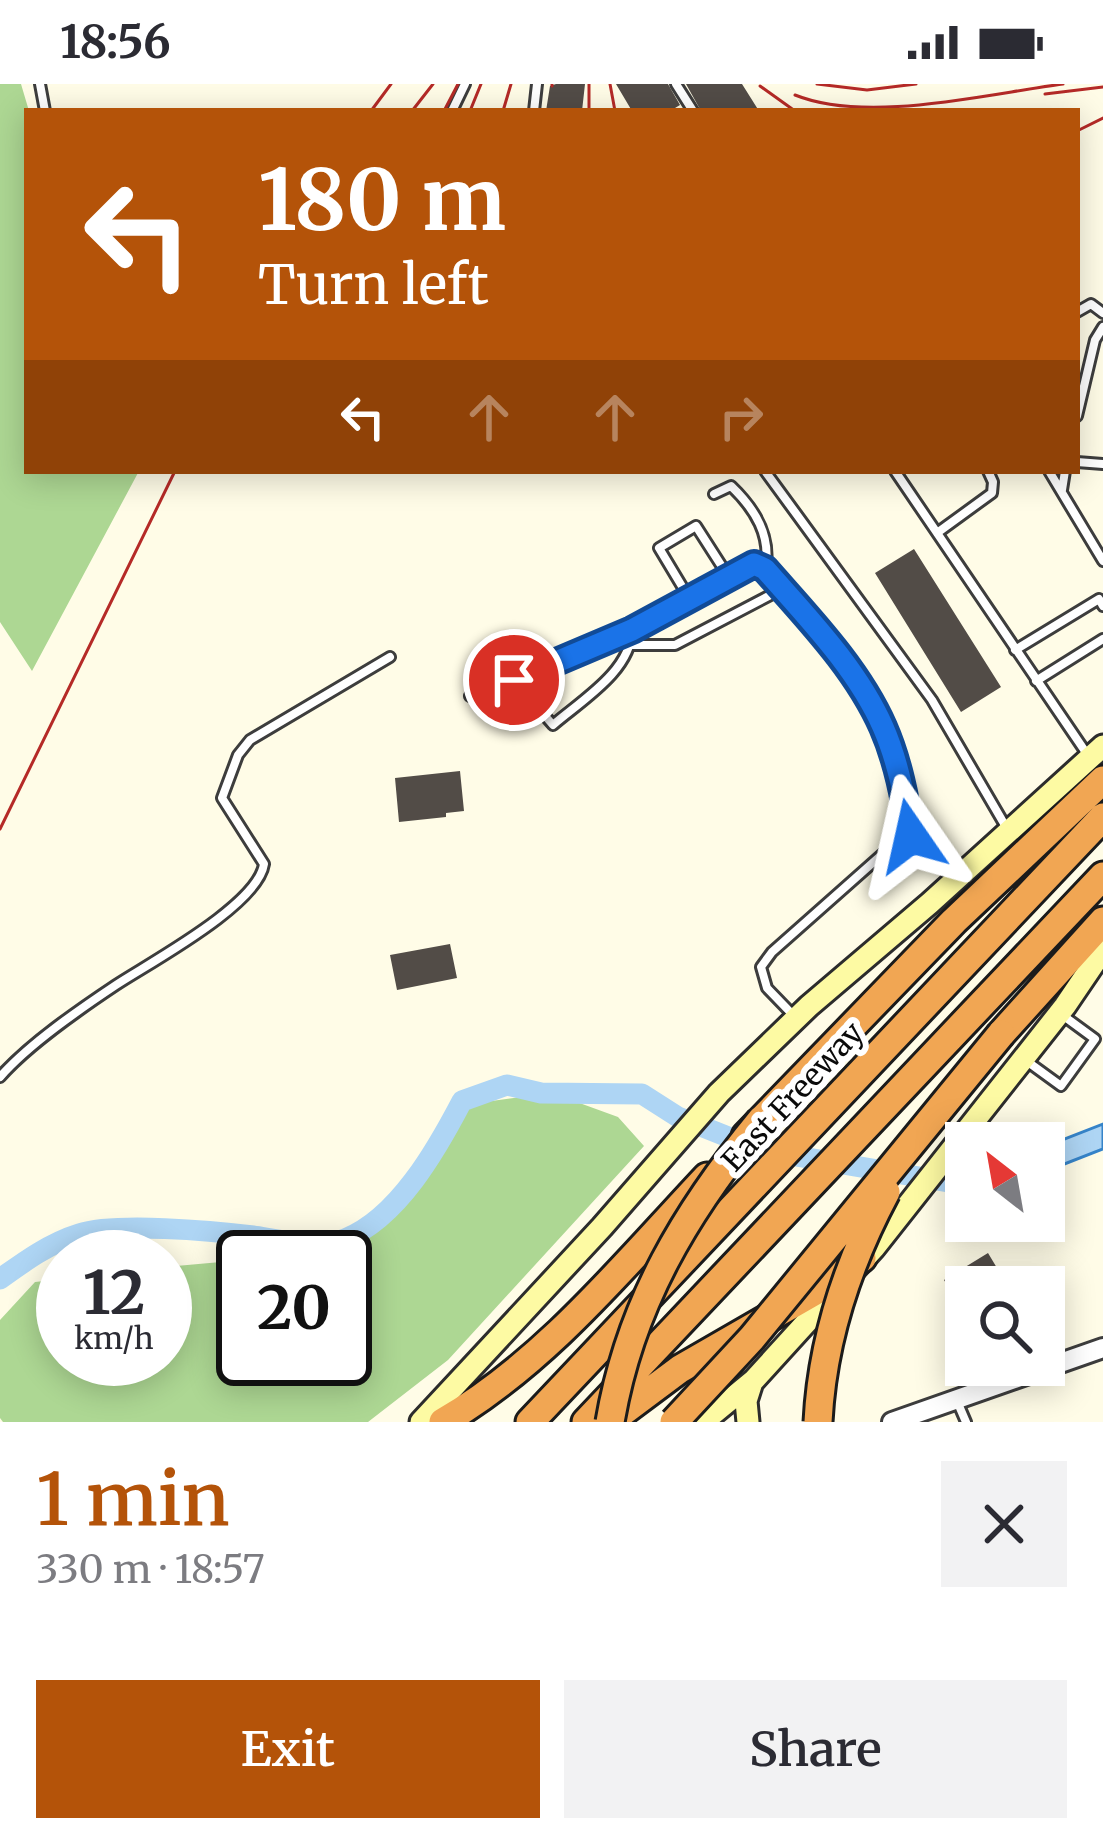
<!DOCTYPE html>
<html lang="en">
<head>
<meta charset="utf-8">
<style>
  body { margin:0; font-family:Merriweather,serif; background:#f2f2f3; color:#2b2b33; height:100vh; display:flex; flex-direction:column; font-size:45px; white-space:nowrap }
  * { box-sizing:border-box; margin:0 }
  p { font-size:39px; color:#7c7c81 }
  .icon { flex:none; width:66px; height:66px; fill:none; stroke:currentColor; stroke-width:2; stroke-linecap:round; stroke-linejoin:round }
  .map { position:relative; height:1338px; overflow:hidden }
  .drawer { display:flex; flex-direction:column; background:#fff; flex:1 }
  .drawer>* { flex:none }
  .hud { position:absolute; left:24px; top:24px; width:1056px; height:366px; border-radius:0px; box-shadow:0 6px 30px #0003; background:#b45309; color:#fff; overflow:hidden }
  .needle { width:78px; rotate:329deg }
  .buttons { position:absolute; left:945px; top:1038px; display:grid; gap:24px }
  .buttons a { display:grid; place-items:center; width:120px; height:120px; border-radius:0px; background:#fff; box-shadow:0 6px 30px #0003; font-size:60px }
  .speed { position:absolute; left:36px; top:1146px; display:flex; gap:24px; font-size:60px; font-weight:700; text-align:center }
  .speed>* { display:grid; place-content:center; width:156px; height:156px; border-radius:50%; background:#fff; box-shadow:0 6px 30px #0003; line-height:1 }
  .speed small { font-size:30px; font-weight:400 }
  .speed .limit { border:6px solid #111; border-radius:18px; background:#fff; color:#111 }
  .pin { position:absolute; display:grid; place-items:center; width:102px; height:102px; color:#fff; margin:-51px; border:6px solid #fff; border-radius:50%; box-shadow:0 3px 12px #0007 }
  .me { position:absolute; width:132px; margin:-66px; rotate:349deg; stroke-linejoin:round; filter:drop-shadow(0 0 9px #0008) }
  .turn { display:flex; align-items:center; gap:42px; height:252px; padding:0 36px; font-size:54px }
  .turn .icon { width:156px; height:156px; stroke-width:2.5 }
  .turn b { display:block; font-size:84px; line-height:102px }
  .lanes { display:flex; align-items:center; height:114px; padding:0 36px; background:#0003; justify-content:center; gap:60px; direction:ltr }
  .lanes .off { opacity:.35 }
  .round { display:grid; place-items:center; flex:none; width:126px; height:126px; border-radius:0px; background:#f2f2f3 }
  .head { display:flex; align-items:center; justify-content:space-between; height:204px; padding:0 36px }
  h1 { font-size:72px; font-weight:600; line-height:90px; color:#b45309 }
  .button { display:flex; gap:24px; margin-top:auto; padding:24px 36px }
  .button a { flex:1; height:138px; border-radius:0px; background:#b45309; color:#fff; font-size:48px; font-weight:600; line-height:138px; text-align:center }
  .button a+a { background:#f2f2f3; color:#2b2b33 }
  .status { display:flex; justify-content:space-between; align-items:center; height:84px; padding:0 60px; background:#fff; direction:ltr }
  .status svg { height:33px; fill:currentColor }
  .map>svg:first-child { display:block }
  .forest { fill:#add793 }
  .water { fill:#aed5f4; stroke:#3684c9; stroke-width:3 }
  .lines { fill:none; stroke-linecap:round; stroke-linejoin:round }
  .river { stroke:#aed5f4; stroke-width:21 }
  .building { fill:#524c47 }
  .service-casing { stroke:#3d3d3d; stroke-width:14 }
  .tertiary-casing { stroke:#3d3d3d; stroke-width:24 }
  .secondary-casing { stroke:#2c2c2c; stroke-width:27 }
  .motorway-casing { stroke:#1b1b1b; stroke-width:33 }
  .service { stroke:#fff; stroke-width:8 }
  .tertiary { stroke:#fff; stroke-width:18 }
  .secondary { stroke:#fdfaa3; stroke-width:21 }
  .motorway { stroke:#f1a653; stroke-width:27 }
  .rail { stroke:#b52a27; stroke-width:3 }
  .motorway-bridge-casing { stroke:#1b1b1b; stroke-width:33; stroke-linecap:butt }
  .motorway-bridge { stroke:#f1a653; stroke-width:27 }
  .route-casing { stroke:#114b97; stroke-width:30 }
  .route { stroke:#1a73e8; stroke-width:21 }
  .labels { text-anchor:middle; stroke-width:12; stroke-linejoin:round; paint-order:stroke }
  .street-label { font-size:30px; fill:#0a0a0a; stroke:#fff }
</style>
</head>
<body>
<div class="status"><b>18:56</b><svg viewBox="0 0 49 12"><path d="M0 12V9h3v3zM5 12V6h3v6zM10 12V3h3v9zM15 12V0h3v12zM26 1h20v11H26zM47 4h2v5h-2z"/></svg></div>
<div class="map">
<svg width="1103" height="1338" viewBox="0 0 1103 1338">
  <rect width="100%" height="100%" fill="#fffce7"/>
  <path class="forest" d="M0,0h21l8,27 -2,360h112l-107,200 -32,-49z
    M552,1009l66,24 26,29 -196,214 -80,62h-365l-3,-4v-98l35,-38 28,-3v80h102v-92l78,-7v99h102v-102h-68l68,-6 94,-94 30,-53z"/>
  <path class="water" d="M1103,1040v25l-59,23v-25z"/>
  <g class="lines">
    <path class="river" d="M0,1195c25,-18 50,-36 79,-45 36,-12 135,-3 174,2 27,4 66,13 92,3 53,-21 92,-90 117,-138l45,-16 34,8 101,1 36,23 83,33 205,35"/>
  </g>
  <path class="building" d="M556,0h29l-3,27h-36l4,-25z
    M616,0h52l12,21 -10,6h-38z
    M686,0h56l17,27h-58z
    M914,465l87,138 -40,25 -86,-139z
    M460,687l4,40 -18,2v4l-47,5 -4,-44z
    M450,860l7,34 -60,12 -7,-35z
    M988,1169l12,20 -8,5 5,9h-31v31l-9,6 -7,-12 10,-6 -16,-26z"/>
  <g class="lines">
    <defs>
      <path id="service" d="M40,0l5,27
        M676,0l17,27
        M452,27l13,-27
        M534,27l3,-27
        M1077,228l14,-8 12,9
        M1077,332l18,-76 8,-13
        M1077,378l26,2
        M765,387l167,229 74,127
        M895,387l194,286
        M1049,387l54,90
        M1062,406l3,-19
        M714,410l17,-8c24,23 41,50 34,84
        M937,449l55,-40 1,-11 -5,-11
        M689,514l-30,-50 37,-22 32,50
        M632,561h43l107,-56
        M1015,566l84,-51 4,7
        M514,596l39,45c29,-25 78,-54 79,-95
        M1036,597l67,-42
        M470,612l162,-66 122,-66 11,6c42,48 91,98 118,157 15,34 22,72 28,108
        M795,933l-28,-29 -6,-21 11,-15 114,-101 19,-13 16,-1 38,38
        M1028,978l33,24 34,-47 -34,-25
        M0,993c29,-33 80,-68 116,-92 35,-23 142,-80 148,-121l-42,-66 16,-43 12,-15 140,-83
        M957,1317l9,21"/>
      <path id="tertiary" d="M892,1338l211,-74"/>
      <path id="secondary" d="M421,1338l181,-195 117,-134 90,-87 121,-103 173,-157
        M703,1338l51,-42 120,-132 191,-242 38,-56
        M748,1338l-2,-21 6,-19"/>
      <path id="motorway" d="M1001,950l102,-113
        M746,1052l208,-215 149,-141
        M443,1338c103,-60 183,-159 264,-245
        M530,1338l573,-605
        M586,1338l517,-546
        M609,1338l71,-53 144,-83 38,-28"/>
    </defs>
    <use href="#service" class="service-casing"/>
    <use href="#tertiary" class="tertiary-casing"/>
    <use href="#secondary" class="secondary-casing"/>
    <use href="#motorway" class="motorway-casing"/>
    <use href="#service" class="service"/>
    <use href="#tertiary" class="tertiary"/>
    <use href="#secondary" class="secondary"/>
    <use href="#motorway" class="motorway"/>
    <path class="rail" d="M610,0l5,27
      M817,0l50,6 49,-6
      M552,2v-2
      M760,2l35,25
      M1045,10l58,-7
      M795,11c72,29 191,-1 268,-11
      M371,27l20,-27
      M412,27l21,-27
      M444,27l14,-27
      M470,27l11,-27
      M503,27l8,-27
      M589,27v-27
      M1077,47l26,-13
      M0,745l175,-358"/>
    <defs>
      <path id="motorway-bridge" d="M610,1338c20,-118 76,-211 151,-302
        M674,1338l78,-84 249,-304
        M818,1338c4,-80 30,-159 68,-230"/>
    </defs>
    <use href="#motorway-bridge" class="motorway-bridge-casing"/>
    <use href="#motorway-bridge" class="motorway-bridge"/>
  </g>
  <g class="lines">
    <defs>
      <path id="route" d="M514,596l118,-50 122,-66 11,5c42,48 92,99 118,158 15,34 22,72 28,109"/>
    </defs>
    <use href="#route" class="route-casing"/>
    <use href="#route" class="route"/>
  </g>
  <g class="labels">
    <g class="street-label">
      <text transform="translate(793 1013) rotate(-47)" y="10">East Freeway</text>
    </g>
  </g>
</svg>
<div class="buttons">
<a><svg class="needle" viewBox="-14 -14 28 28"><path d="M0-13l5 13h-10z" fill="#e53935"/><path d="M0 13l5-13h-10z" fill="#7c7c81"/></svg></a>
<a><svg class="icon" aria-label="search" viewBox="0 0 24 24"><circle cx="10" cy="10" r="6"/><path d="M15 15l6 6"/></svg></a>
</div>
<div class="speed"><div>12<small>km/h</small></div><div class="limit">20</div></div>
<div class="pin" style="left:514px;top:596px;background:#d93025"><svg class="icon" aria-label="arrive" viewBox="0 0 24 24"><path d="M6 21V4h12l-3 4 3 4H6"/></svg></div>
<svg class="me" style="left:911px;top:752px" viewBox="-20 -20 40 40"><path d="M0-17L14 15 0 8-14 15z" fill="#1a73e8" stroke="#fff" stroke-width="4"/></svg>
<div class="hud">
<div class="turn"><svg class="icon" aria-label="left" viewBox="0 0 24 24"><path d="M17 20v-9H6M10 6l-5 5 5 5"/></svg><div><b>180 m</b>Turn left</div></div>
<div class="lanes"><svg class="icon" aria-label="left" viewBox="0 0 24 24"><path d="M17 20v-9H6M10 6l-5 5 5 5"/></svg><svg class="icon off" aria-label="ahead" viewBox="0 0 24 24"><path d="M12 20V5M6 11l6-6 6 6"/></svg><svg class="icon off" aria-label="ahead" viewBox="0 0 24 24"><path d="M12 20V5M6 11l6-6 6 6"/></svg><svg class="icon off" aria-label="right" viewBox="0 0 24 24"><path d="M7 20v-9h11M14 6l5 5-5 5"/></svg></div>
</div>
</div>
<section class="drawer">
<div class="head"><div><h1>1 min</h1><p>330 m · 18:57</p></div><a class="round"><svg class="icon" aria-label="close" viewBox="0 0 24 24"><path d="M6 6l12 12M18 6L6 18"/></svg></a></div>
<div class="button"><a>Exit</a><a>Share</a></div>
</section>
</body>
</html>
